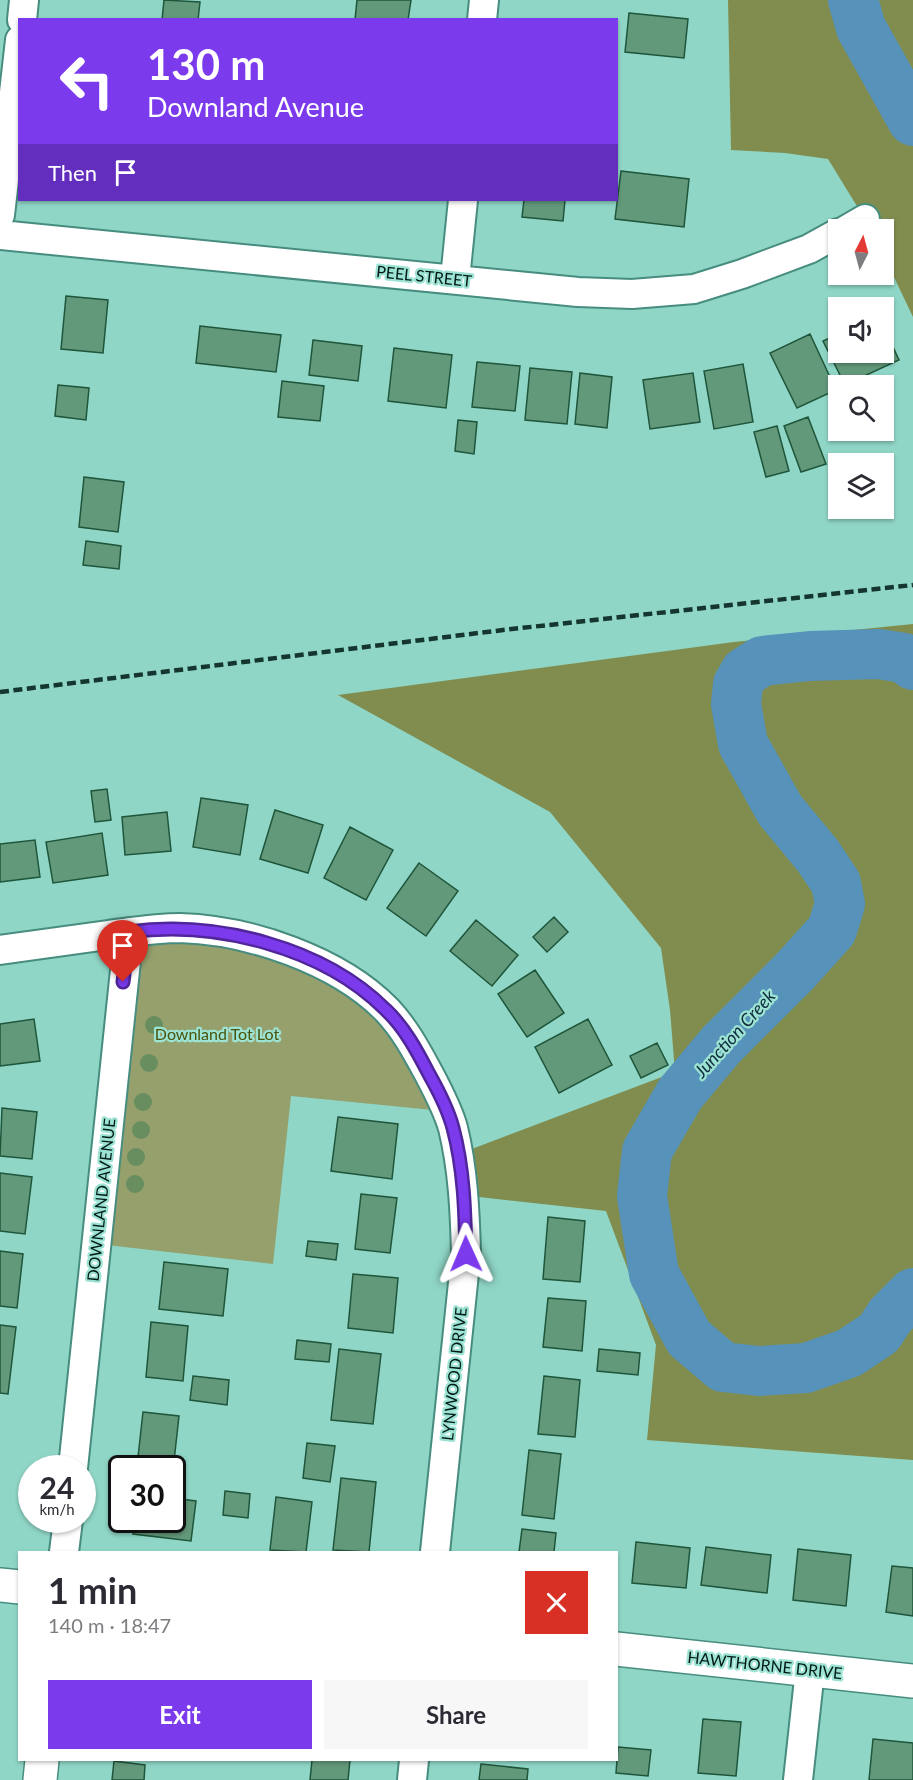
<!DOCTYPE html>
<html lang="en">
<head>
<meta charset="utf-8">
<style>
  body { margin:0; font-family:Lato,sans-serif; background:#f7f7f7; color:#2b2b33; height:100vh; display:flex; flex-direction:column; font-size:22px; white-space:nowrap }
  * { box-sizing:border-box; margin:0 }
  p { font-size:20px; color:#7c7c81 }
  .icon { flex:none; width:33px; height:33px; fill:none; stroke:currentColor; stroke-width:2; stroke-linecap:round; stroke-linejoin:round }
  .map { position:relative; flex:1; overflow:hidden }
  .sheet { position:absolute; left:18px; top:1551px; width:600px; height:210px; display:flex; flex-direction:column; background:#fff; border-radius:0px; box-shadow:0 2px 4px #0004 }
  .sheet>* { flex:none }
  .top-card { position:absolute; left:18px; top:18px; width:600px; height:183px; border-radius:0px; box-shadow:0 2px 4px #0004; background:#7c3aed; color:#fff; overflow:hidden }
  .needle { width:39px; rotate:6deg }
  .controls { position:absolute; left:828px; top:219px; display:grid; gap:12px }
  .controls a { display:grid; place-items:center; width:66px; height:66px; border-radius:0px; background:#fff; box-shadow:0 2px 4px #0004; font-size:30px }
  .speed { position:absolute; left:18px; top:1455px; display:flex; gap:12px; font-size:30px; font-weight:700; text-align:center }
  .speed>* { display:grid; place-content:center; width:78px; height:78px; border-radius:50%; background:#fff; box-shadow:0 2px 4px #0004; line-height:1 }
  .speed small { font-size:15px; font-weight:400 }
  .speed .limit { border:3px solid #111; border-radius:9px; background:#fff; color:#111 }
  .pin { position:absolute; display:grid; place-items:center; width:51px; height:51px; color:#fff; margin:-62px -26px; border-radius:50% 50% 50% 0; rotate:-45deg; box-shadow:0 0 6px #0007 }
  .pin .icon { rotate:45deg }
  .me { position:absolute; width:66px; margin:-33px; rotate:359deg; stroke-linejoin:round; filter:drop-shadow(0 0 4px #0008) }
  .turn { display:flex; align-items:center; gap:21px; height:126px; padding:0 30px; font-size:27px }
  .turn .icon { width:78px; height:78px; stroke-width:2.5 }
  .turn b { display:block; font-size:42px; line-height:51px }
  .then { display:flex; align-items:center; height:57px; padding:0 30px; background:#0003; gap:12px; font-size:22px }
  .round { display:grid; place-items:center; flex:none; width:63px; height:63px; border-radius:0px; background:#f7f7f7 }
  .overview { display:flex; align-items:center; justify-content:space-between; height:102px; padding:0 30px }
  h1 { font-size:36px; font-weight:700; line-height:45px }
  .button { display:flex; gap:12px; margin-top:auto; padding:12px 30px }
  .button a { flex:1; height:69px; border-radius:0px; background:#7c3aed; color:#fff; font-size:24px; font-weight:700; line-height:69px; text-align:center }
  .button a+a { background:#f7f7f7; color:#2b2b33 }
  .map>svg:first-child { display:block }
  .green { fill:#95a06d }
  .forest { fill:#808d4f }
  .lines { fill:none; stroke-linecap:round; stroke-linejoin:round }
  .river { stroke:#5692b9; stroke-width:50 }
  .building { fill:#63997b; stroke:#1f563b; stroke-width:1.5 }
  .minor-casing { stroke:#478d7f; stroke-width:32 }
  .tertiary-casing { stroke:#478d7f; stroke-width:36 }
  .minor { stroke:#fff; stroke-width:28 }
  .tertiary { stroke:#fff; stroke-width:33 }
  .rail { stroke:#15362f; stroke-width:4.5; stroke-dasharray:9 4.5; stroke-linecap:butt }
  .tree { fill:#688e60 }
  .route-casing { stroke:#51269a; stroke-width:15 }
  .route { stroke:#7c3aed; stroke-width:10 }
  .labels { text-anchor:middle; stroke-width:4.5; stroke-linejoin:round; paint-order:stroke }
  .street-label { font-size:16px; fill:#001a15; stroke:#9ce3d3 }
  .park-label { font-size:16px; fill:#49540c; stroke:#9ce3d3 }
  .water-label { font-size:18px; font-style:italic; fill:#112d3f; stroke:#9ce3d3 }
</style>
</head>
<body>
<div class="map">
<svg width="913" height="1780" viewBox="0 0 913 1780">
  <rect width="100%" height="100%" fill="#8fd6c6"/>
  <path class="green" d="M131,936l138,12 115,65 59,98 -152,-15 -18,168 -175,-20z"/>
  <path class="forest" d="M728,0h185v317l-29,-61v-26l-13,-1 -43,-70 -43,-6 -54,-3z
    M913,624v836l-266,-20 9,-95 -50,-134 -145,-16 -5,-40 219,-83 -5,-62 -9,-62 -111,-136 -212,-117 396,-53z"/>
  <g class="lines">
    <path class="river" d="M853,0l8,28 52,93
      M913,665l-9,-7 -25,-4 -69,2 -48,5 -17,11 -7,12 -2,20 7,40 37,66 38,46 18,27 4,21 -8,26 -37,41 -74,74 -41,49 -33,57 -5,45 12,78 35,64 34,29 36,4 47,-3 43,-15 30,-20 11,-17 23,-23"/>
  </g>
  <path class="building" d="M164,0l36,2 -2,18h-36z
    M357,0h54l-3,20h-53z
    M629,13l59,6 -4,39 -59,-6z
    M621,171l68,8 -5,48 -69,-8z
    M524,200h41l-2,21 -41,-4z
    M66,296l42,4 -5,53 -42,-4z
    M200,326l81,9 -5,37 -80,-9z
    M884,328l15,32 -54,25 -22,-44 15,-7v18h46z
    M810,334l26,56 -39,18 -27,-55z
    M313,340l49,6 -4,35 -49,-6z
    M394,348l58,7 -6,53 -58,-7z
    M477,362l43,4 -5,45 -43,-4z
    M743,364l10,58 -39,7 -10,-58z
    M530,368l42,4 -5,52 -42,-4z
    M580,373l32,4 -5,51 -32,-4z
    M693,373l7,49 -50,7 -7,-49z
    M282,381l42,5 -4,35 -42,-4z
    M58,385l31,3 -3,32 -31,-4z
    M808,417l18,47 -25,8 -17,-46z
    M458,420l19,2 -3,32 -19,-3z
    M777,426l12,45 -23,6 -12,-45z
    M84,477l40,5 -6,50 -39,-5z
    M86,541l35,5 -2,23 -36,-4z
    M107,789l4,31 -16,2 -4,-31z
    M201,798l47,7 -8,50 -47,-8z
    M275,810l48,15 -15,48 -48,-14z
    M167,812l4,39 -46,4 -3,-38z
    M350,827l43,23 -27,50 -42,-22z
    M102,833l6,42 -55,8 -7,-41z
    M35,840l5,37 -40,5v-38z
    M419,863l39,28 -32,45 -39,-28z
    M554,917l14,15 -21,20 -14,-15z
    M476,920l42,35 -26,31 -42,-35z
    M535,970l29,43 -37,24 -29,-43z
    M34,1019l6,42 -40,5v-42z
    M588,1019l24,46 -53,28 -24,-46z
    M657,1043l11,22 -27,13 -11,-22z
    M2,1108l35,4 -5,47 -32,-3z
    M338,1117l60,7 -6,55 -61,-8z
    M0,1173l32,4 -7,57 -25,-3z
    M361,1194l36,4 -7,55 -35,-4z
    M548,1217l37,4 -5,61 -37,-3z
    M308,1241l30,3 -2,16 -30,-4z
    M0,1251l23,3 -6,54 -17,-2z
    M164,1262l64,7 -5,47 -64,-7z
    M353,1274l45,4 -5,55 -45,-5z
    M548,1298l38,3 -4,50 -39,-4z
    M151,1322l37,4 -5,55 -37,-4z
    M0,1325l16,2 -8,67 -8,-1z
    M297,1340l34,4 -2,18 -34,-3z
    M339,1349l42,5 -8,70 -42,-4z
    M599,1349l41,4 -2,22 -41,-4z
    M193,1376l36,4 -2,25 -37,-5z
    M544,1376l36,4 -5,57 -37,-3z
    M143,1412l36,4 -6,54 -36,-4z
    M307,1443l28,3 -5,36 -27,-4z
    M529,1450l32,4 -7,65 -32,-4z
    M341,1478l35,4 -7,70 -36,-2z
    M225,1491l25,3 -2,24 -25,-3z
    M276,1497l36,5 -6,50 -36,-2z
    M172,1498l24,3 -5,40 -58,-7 2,-14h37z
    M522,1529l34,4 -2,19h-35z
    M636,1542l54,6 -4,40 -54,-5z
    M706,1547l65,8 -4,38 -66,-8z
    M798,1549l53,6 -5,51 -53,-6z
    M892,1566l21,2v48l-27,-4z
    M703,1719l38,3 -5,54 -38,-3z
    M873,1739l40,4v37h-44z
    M618,1747l33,3 -3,26 -32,-3z
    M312,1760h38l-2,20h-38z
    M114,1761l31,4 -1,15h-32z
    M481,1764l47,5 -1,11h-48z"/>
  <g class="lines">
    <defs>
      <path id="minor" d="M22,20l2,-20
        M482,20l2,-20
        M0,215l20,-175
        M846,230l19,-11
        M0,235l578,57 54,2 62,-5 48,-15 67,-25 29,-16
        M455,279l8,-79
        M0,950c36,-5 72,-10 108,-15 24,-3 48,-7 72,-7 69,2 158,32 207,82 18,19 30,42 42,64 9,17 19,36 24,54 10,41 12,84 13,126l-31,298
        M73,1468l56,-536
        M64,1552l4,-32
        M412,1780l2,-20
        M798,1780l12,-110"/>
      <path id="tertiary" d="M0,1585l20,2
        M616,1649l297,32
        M40,1780l2,-20"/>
    </defs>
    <use href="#minor" class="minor-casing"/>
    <use href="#tertiary" class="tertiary-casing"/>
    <use href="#minor" class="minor"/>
    <use href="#tertiary" class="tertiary"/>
    <path class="rail" d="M0,692l503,-62 410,-45"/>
  </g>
  <g class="tree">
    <circle cx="154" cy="1025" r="9"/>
    <circle cx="149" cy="1063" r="9"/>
    <circle cx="143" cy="1102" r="9"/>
    <circle cx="141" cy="1130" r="9"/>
    <circle cx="136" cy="1157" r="9"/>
    <circle cx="135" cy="1184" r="9"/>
  </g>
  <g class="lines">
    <defs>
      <path id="route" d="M123,982l6,-50c86,-12 194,15 257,78 19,18 31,41 43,64 9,16 19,35 24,54 11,41 12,84 13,126"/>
    </defs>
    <use href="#route" class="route-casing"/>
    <use href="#route" class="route"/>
  </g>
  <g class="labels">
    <g class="street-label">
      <text transform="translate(424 276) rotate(6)" y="6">PEEL STREET</text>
      <text transform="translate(101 1200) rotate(-84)" y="6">DOWNLAND AVENUE</text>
      <text transform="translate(454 1374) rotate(-84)" y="6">LYNWOOD DRIVE</text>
      <text transform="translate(765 1665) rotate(6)" y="6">HAWTHORNE DRIVE</text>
    </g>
    <g class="park-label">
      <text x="217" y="1040">Downland Tot Lot</text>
    </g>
    <g class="water-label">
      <text transform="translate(735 1034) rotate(-48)" y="6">Junction Creek</text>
    </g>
  </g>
</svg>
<div class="controls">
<a><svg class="needle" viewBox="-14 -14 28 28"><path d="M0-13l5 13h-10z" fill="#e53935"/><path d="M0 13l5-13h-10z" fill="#7c7c81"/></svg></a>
<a><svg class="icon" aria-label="sound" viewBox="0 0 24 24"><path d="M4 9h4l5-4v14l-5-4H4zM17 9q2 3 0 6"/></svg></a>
<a><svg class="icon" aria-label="search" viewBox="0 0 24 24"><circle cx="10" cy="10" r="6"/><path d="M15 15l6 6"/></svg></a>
<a><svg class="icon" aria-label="layers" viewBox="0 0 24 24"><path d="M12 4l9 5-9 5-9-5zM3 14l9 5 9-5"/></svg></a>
</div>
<div class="speed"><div>24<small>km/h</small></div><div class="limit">30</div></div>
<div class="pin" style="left:123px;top:982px;background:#d93025"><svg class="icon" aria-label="arrive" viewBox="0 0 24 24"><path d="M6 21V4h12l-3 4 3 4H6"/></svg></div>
<svg class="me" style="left:466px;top:1254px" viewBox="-20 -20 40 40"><path d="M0-17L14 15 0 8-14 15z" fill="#7c3aed" stroke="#fff" stroke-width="4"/></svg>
<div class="top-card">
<div class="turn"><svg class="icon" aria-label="left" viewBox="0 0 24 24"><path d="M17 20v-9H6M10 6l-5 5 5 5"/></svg><div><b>130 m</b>Downland Avenue</div></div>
<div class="then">Then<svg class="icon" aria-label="arrive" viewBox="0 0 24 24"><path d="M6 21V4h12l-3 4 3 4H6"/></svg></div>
</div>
<section class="sheet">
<div class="overview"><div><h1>1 min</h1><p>140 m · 18:47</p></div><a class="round" style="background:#d93025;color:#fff"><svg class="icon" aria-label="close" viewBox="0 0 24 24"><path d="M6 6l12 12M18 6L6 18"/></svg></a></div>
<div class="button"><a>Exit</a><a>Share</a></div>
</section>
</div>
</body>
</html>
